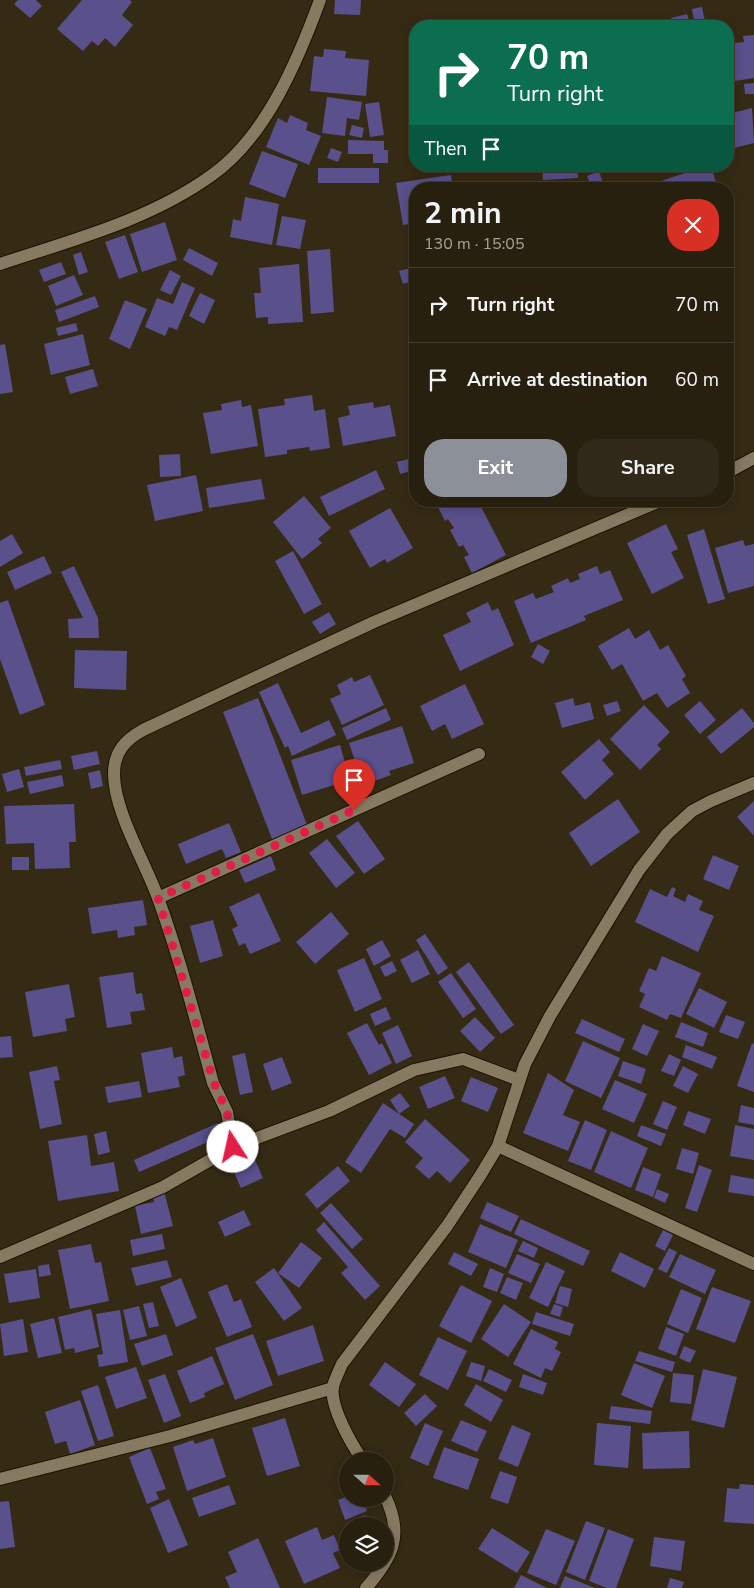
<!DOCTYPE html>
<html lang="en">
<head>
<meta charset="utf-8">
<style>
  body { margin:0; font-family:"Nunito Sans",sans-serif; background:#302818; color:#f1f3f6; height:100vh; display:flex; flex-direction:column; font-size:19px; white-space:nowrap }
  * { box-sizing:border-box; margin:0 }
  p { font-size:16px; color:#a5a39e }
  .icon { flex:none; width:28px; height:28px; fill:none; stroke:currentColor; stroke-width:2; stroke-linecap:round; stroke-linejoin:round }
  .map { position:relative; flex:1; overflow:hidden }
  .side { position:absolute; left:409px; top:182px; width:325px; height:325px; display:flex; flex-direction:column; background:#28200f; border-radius:20px; box-shadow:0 2px 12px #0003,0 0 0 1px #443e2f }
  .side>* { flex:none }
  .banner { position:absolute; left:409px; top:20px; width:325px; height:152px; border-radius:20px; box-shadow:0 2px 12px #0003,0 0 0 1px #443e2f; background:#0b6e4f; color:#fff; overflow:hidden }
  .needle { width:32px; rotate:111deg }
  .buttons { position:absolute; left:339px; top:1452px; display:grid; gap:10px }
  .buttons a { display:grid; place-items:center; width:55px; height:55px; border-radius:50%; background:#28200f; box-shadow:0 2px 12px #0003,0 0 0 1px #443e2f; font-size:25px }
  .pin { position:absolute; display:grid; place-items:center; width:42px; height:42px; color:#fff; margin:-51px -21px; border-radius:50% 50% 50% 0; rotate:-45deg; box-shadow:0 0 5px #0007 }
  .pin .icon { rotate:45deg }
  .me { position:absolute; width:55px; margin:-28px; rotate:350deg; stroke-linejoin:round; filter:drop-shadow(0 0 4px #0008) }
  .turn { display:flex; align-items:center; gap:18px; height:105px; padding:0 15px; font-size:22px }
  .turn .icon { width:65px; height:65px; stroke-width:2.5 }
  .turn b { display:block; font-size:35px; line-height:42px }
  .then { display:flex; align-items:center; height:48px; padding:0 15px; background:#0003; gap:10px; font-size:19px }
  .round { display:grid; place-items:center; flex:none; width:52px; height:52px; border-radius:20px; background:#302818 }
  .head { display:flex; align-items:center; justify-content:space-between; height:85px; padding:0 15px }
  h1 { font-size:30px; font-weight:700; line-height:38px }
  .cta { display:flex; gap:10px; margin-top:auto; padding:10px 15px }
  .cta a { flex:1; height:58px; border-radius:20px; background:#8c9099; color:#fff; font-size:20px; font-weight:700; line-height:58px; text-align:center }
  .cta a+a { background:#302818; color:#f1f3f6 }
  ul { padding:0; list-style:none }
  li { display:flex; align-items:center; gap:15px; height:75px; padding:0 15px; border-top:1px solid #443e2f }
  li div { flex:1 }
  li b { display:block; font-size:19px }
  li em { font-style:normal }
  .map>svg:first-child { display:block }
  .building { fill:#59508c }
  .lines { fill:none; stroke-linecap:round; stroke-linejoin:round }
  .minor-casing { stroke:#1c1300; stroke-width:14 }
  .minor { stroke:#867a61; stroke-width:12 }
  .route { stroke:#e11d48; stroke-width:9; stroke-dasharray:0 16.2 }
</style>
</head>
<body>
<div class="map">
<svg width="754" height="1588" viewBox="0 0 754 1588">
  <rect width="100%" height="100%" fill="#352a14"/>
  <path class="building" d="M18,0h18l6,6 -12,12 -16,-14z
    M82,0h48l2,2 -10,13 11,10 -18,22 -10,-9 -7,8 -6,-5 -9,10 -26,-22z
    M335,0h26l-1,15 -26,-1z
    M702,7l4,19h-11l-3,-17z
    M687,14l4,12h-17l-3,-8z
    M754,35v43l-26,4v-38l16,-2 -1,-6z
    M324,49l22,2 -1,7 24,2 -3,36 -56,-5 4,-35 9,1z
    M754,83v11h-9l-1,-10z
    M327,97l35,5 -3,18 -12,-2 -2,18 -23,-3z
    M379,102l5,33 -14,2 -5,-33z
    M752,108l2,35 -24,6 -2,-11v-24z
    M290,115l18,8 -2,7 15,6 -12,29 -43,-18 12,-29 9,5z
    M352,125l12,3 -2,10 -13,-3z
    M348,140l36,1v9h4v13h-15v-9h-25z
    M331,148l11,4 -4,10 -11,-4z
    M262,151l36,13 -13,34 -36,-14z
    M496,166h20v3l-19,3z
    M542,166h35l1,12 -35,2z
    M706,166h5l7,23h-55l-2,-8z
    M318,168h61v15h-61z
    M599,171l6,18h-13l-5,-13z
    M451,175l2,14h-38v34l-12,2 -7,-42z
    M245,197l34,7 -7,41 -42,-8 3,-18 8,2z
    M282,216l24,4 -6,29 -24,-4z
    M165,222l12,38 -35,12 -12,-38z
    M125,235l13,37 -19,7 -14,-37z
    M189,248l29,15 -6,13 -29,-16z
    M330,249l4,63 -23,2 -4,-63z
    M81,252l7,20 -9,3 -6,-20z
    M61,262l5,12 -22,8 -5,-12z
    M299,264l4,58 -35,2v-7l-12,1 -2,-25h7l-2,-25z
    M415,267v13l-12,4 -4,-13z
    M170,270l11,6 -10,19 -11,-5z
    M74,275l9,20 -27,11 -8,-20z
    M182,282l13,6 -18,42 -8,-3 -4,9 -20,-9 12,-29 16,6z
    M200,293l15,7 -11,24 -15,-8z
    M95,296l4,11 -40,15 -4,-12z
    M125,300l22,9 -17,40 -21,-10z
    M76,323l2,8 -20,5 -2,-8z
    M83,334l7,31 -39,10 -7,-31z
    M5,344l8,48 -13,2v-49z
    M93,369l5,17 -28,8 -5,-17z
    M312,395l2,16 11,-2 5,39 -20,3 -1,-4 -22,3v4l-22,3 -7,-48 27,-4 -1,-6z
    M241,400l1,7 9,-2 7,41 -47,8 -8,-41 19,-3 -1,-6z
    M373,402l1,6 16,-3 6,31 -53,10 -5,-28 12,-3 -2,-9z
    M180,454l1,22 -21,1 -1,-22z
    M412,458l3,12 -15,4 -3,-12z
    M376,470l9,19 -56,27 -9,-19z
    M196,475l7,36 -48,10 -8,-36z
    M261,479l4,20 -56,9 -3,-20z
    M304,496l27,32 -13,11 4,4 -20,16 -29,-37z
    M439,501h39l28,54 -34,18 -8,-16 5,-2 -6,-10 -4,2 -9,-17 4,-2 -6,-9 -3,2 -9,-18z
    M390,508l23,40 -26,15 -2,-4 -15,9 -21,-37z
    M666,524l12,25 -7,3 13,26 -32,16 -25,-51z
    M704,529l21,70 -17,5 -21,-69z
    M12,534l11,19 -23,14v-26z
    M743,540l2,6 9,-2v42l-26,7 -13,-45z
    M293,551l29,53 -18,10 -29,-53z
    M44,556l8,17 -37,17 -8,-18z
    M74,566l24,52 1,20h-30l-1,-19 15,-1 -22,-46z
    M597,566l3,8 10,-4 13,30 -39,16 2,4 -55,23 -17,-42 19,-8 3,6 18,-7 -3,-6 17,-8 2,5 10,-4 -2,-5z
    M8,600l37,105 -25,10 -20,-56v-56z
    M488,602l4,9 6,-3 16,37 -54,26 -17,-36 28,-13 -5,-9z
    M329,612l7,12 -16,10 -8,-12z
    M629,628l6,11 14,-9 11,20 8,-5 18,31 -4,3 8,14 -23,15 -10,-15 -14,8 -21,-37 -10,6 -14,-24z
    M538,644l12,7 -7,13 -12,-7z
    M75,650l52,1 -1,39 -52,-2z
    M370,675l14,30 -42,20 -12,-26 11,-5 -4,-9 15,-8 2,5z
    M278,683l23,50 28,-13 7,15 -44,21 -4,-10 -3,2 -26,-56z
    M465,684l19,40 -32,15 -7,-15 -13,7 -12,-25z
    M258,698l49,127 -35,14 -49,-127z
    M573,698l2,8 15,-4 4,17 -32,9 -7,-25z
    M617,701l4,10 -14,5 -4,-11z
    M700,701l16,19 -16,14 -16,-19z
    M644,705l26,27 -13,13 4,4 -21,21 -30,-31z
    M386,708l5,12 -44,20 -5,-12z
    M742,708l12,15v4l-33,27 -14,-17z
    M402,726l12,37 -25,8 2,4 -28,10 -14,-42z
    M599,739l11,13 -8,8 12,14 -29,26 -24,-28z
    M340,745l10,35 -48,15 -11,-35z
    M97,751l3,13 -26,6 -3,-14z
    M60,760l2,9 -36,7 -2,-9z
    M19,769l5,18 -17,5 -5,-18z
    M100,770l3,16 -12,3 -3,-16z
    M62,775l2,11 -34,8 -3,-12z
    M618,799l22,33 -49,34 -22,-33z
    M754,801v35l-17,-19z
    M74,804l2,38h-7l1,26 -35,1 -1,-26 -28,1 -2,-38z
    M358,821l27,38 -21,15 -28,-38z
    M229,823l12,29 -15,6 -4,-9 -36,15 -8,-20z
    M327,839l28,34 -19,15 -27,-35z
    M713,855l26,11 -10,24 -26,-11z
    M271,856l5,14 -31,13 -6,-13z
    M12,857h17v13h-17z
    M672,887l4,2 -3,7 12,6 3,-8 15,7 -4,9 15,6 -16,36 -63,-30 15,-33 17,8z
    M259,893l22,48 -31,13 -5,-11 -6,3 -7,-17 6,-3 -9,-19z
    M143,900l4,25 -13,2 1,8 -17,3 -1,-8 -25,4 -4,-26z
    M331,912l18,22 -34,30 -19,-22z
    M213,920l10,36 -23,7 -10,-37z
    M425,934l23,34 -10,7 -22,-35z
    M382,940l9,16 -17,10 -8,-17z
    M418,950l12,24 -18,9 -12,-23z
    M662,956l39,17 -20,45 -11,-4 -3,6 -28,-13 6,-13 -6,-3 10,-23 7,3z
    M364,958l18,41 -27,13 -18,-42z
    M392,961l5,10 -12,6 -5,-10z
    M469,962l45,63 -13,9 -45,-62z
    M133,972l3,22 6,-1 3,17 -15,2 2,12 -25,4 -8,-51z
    M451,973l25,36 -13,9 -25,-36z
    M69,984l6,33 -10,2 2,12 -34,6 -8,-45z
    M699,988l28,14 -13,26 -28,-14z
    M386,1007l5,12 -16,7 -5,-12z
    M726,1015l19,7 -7,17 -19,-7z
    M475,1017l20,21 -15,14 -20,-21z
    M582,1019l43,20 -6,13 -44,-19z
    M681,1022l27,11 -5,14 -28,-10z
    M367,1023l12,22 3,-2 10,20 -23,12 -22,-42z
    M643,1024l16,7 -12,25 -15,-7z
    M398,1025l14,31 -16,8 -14,-31z
    M11,1036l2,21 -13,1v-21z
    M583,1041l37,17 -19,40 -36,-17z
    M752,1043l2,1v48l-17,-6z
    M686,1045l31,12 -5,12 -30,-12z
    M172,1047l2,11 8,-2 3,19 -7,2 2,10 -32,6 -7,-40z
    M245,1053l8,39 -13,3 -8,-39z
    M669,1054l12,6 -7,16 -13,-5z
    M282,1057l10,26 -20,8 -9,-27z
    M623,1061l23,8 -5,15 -23,-8z
    M57,1066l3,14 -6,1 8,43 -22,5 -11,-57z
    M683,1066l15,8 -10,19 -15,-7z
    M548,1073l26,17 -11,25 17,7 -12,29 -45,-18z
    M445,1076l10,22 -27,11 -9,-22z
    M471,1077l27,11 -10,24 -27,-11z
    M615,1080l32,14 -13,29 -32,-14z
    M139,1081l3,16 -34,6 -3,-16z
    M400,1093l10,13 -11,8 -9,-14z
    M663,1101l14,6 -10,23 -14,-6z
    M383,1103l31,21 -9,14 -15,-9 -29,44 -16,-11z
    M741,1105l13,3v17l-16,-3z
    M688,1111l23,8 -6,15 -22,-9z
    M425,1119l45,41 -20,23 -13,-12 -8,8 -14,-12 8,-9 -18,-16z
    M585,1120l22,10 -16,40 -23,-9z
    M218,1123l6,12 -85,37 -5,-12z
    M641,1125l25,9 -5,12 -24,-10z
    M735,1125l19,4v31l-24,-4z
    M106,1131l4,21 -12,3 -4,-21z
    M611,1131l37,17 -17,40 -37,-16z
    M87,1135l4,31 23,-4 5,29 -61,10 -10,-60z
    M682,1148l17,5 -6,21 -17,-5z
    M252,1153l11,25 -22,10 -11,-25z
    M699,1165l13,5 -15,42 -12,-4z
    M338,1166l12,15 -33,28 -12,-15z
    M643,1167l18,7 -8,23 -18,-7z
    M731,1175l23,4v17l-26,-4z
    M657,1189l12,5 -4,9 -11,-5z
    M164,1191l9,35 -32,8 -6,-28 19,-4 -2,-8z
    M487,1202l32,14 -8,16 -31,-14z
    M331,1203l32,36 -11,10 -32,-36z
    M244,1210l7,15 -26,12 -7,-15z
    M521,1219l69,32 -7,15 -69,-32z
    M324,1222l56,64 -15,14 -24,-27 7,-6 -32,-37z
    M480,1224l38,16 -12,28 -38,-16z
    M663,1230l10,5 -8,16 -10,-5z
    M162,1234l3,15 -32,7 -3,-16z
    M523,1241l15,7 -4,10 -16,-7z
    M301,1242l21,16 -23,30 -21,-15z
    M91,1244l4,19 6,-1 8,39 -39,8 -12,-59z
    M669,1248l8,4 -10,21 -9,-4z
    M454,1252l24,12 -7,12 -23,-12z
    M620,1252l34,17 -9,19 -34,-17z
    M517,1254l23,10 -9,19 -23,-10z
    M680,1254l36,16 -11,24 -36,-17z
    M167,1260l5,17 -36,9 -5,-18z
    M546,1262l19,9 -17,36 -19,-9z
    M49,1264l2,11 -12,2 -1,-11z
    M274,1268l28,40 -18,13 -29,-39z
    M490,1268l14,6 -7,18 -14,-5z
    M36,1269l4,29 -31,5 -5,-29z
    M507,1277l16,6 -7,17 -16,-7z
    M181,1278l16,40 -21,9 -16,-40z
    M227,1284l7,18 7,-3 11,28 -25,10 -19,-45z
    M461,1285l31,16 -21,42 -32,-17z
    M560,1286l12,3 -4,18 -13,-4z
    M712,1287l39,14 -16,42 -39,-14z
    M681,1289l21,9 -14,35 -21,-9z
    M153,1302l6,24 -10,2 -6,-24z
    M504,1304l27,18 -23,35 -27,-18z
    M554,1304l9,3 -3,10 -10,-3z
    M139,1306l8,30 -17,4 -7,-30z
    M91,1309l8,38 -24,6 -1,-5 -9,2 -7,-33z
    M120,1310l8,52 -29,5 -2,-12 6,-1 -7,-40z
    M536,1312l38,12 -4,12 -38,-12z
    M54,1318l8,35 -24,5 -8,-34z
    M23,1319l5,33 -24,4 -4,-32z
    M313,1325l11,36 -46,15 -12,-35z
    M666,1327l18,7 -8,22 -18,-7z
    M531,1329l27,13 -3,7 6,3 -9,19 -7,-3 -4,10 -28,-14z
    M166,1334l7,21 -31,11 -8,-22z
    M253,1334l20,51 -38,15 -20,-52z
    M438,1337l29,14 -19,39 -29,-15z
    M684,1346l12,5 -6,12 -11,-5z
    M639,1351l36,11 -3,10 -37,-11z
    M212,1356l12,28 -20,9 1,4 -15,6 -13,-32z
    M385,1362l31,22 -17,23 -30,-22z
    M471,1362l14,4 -4,15 -15,-5z
    M634,1363l31,13 -13,32 -31,-13z
    M136,1367l11,31 -31,11 -11,-32z
    M489,1369l23,11 -6,12 -23,-11z
    M703,1369l34,8 -13,51 -33,-8z
    M673,1373l21,2 -3,29 -21,-2z
    M165,1374l16,42 -17,7 -16,-43z
    M523,1374l24,9 -4,12 -24,-8z
    M476,1384l27,16 -12,22 -27,-17z
    M98,1385l16,51 -16,5 -17,-50z
    M425,1394l12,12 -21,20 -12,-13z
    M80,1400l15,45 -25,9 -4,-13 -11,3 -10,-32z
    M611,1406l41,5 -2,13 -41,-5z
    M285,1418l15,48 -33,10 -15,-48z
    M461,1420l26,11 -10,21 -26,-11z
    M425,1423l18,8 -15,35 -18,-8z
    M597,1423l34,3 -3,42 -34,-3z
    M512,1425l19,8 -13,34 -20,-8z
    M689,1431l1,37 -47,1 -1,-36z
    M213,1438l13,39 -39,14 -14,-44 20,-7 2,4z
    M444,1447l35,12 -11,31 -35,-12z
    M150,1448l16,41 -10,3 3,7 -12,5 -18,-47z
    M500,1471l17,6 -9,27 -18,-6z
    M740,1484l14,1v39l-30,-2 3,-34 12,1z
    M229,1485l7,19 -37,13 -7,-19z
    M348,1496v3h15l4,12 -22,9 -7,-20z
    M169,1499l19,46 -20,8 -18,-45z
    M9,1501l6,46 -15,2v-47z
    M365,1515l6,11h-24l-1,-2z
    M586,1521l19,7 -20,52 -19,-8z
    M317,1527l5,13 12,-5 6,15 -7,3 7,15 -36,16 -19,-43z
    M492,1528l38,24 -13,21 -39,-24z
    M546,1529l29,12 -19,44 -29,-12z
    M608,1529l26,10 -18,49h-9l-18,-7z
    M654,1537l31,4 -4,30 -31,-5z
    M258,1538l22,50h-50l-5,-11 12,-5 -9,-20z
    M521,1575l26,13h-33z
    M565,1576l30,12h-35z
    M670,1578l14,4 -2,6h-15z"/>
  <g class="lines">
    <defs>
      <path id="minor" d="M0,264c72,-24 150,-44 212,-89 54,-38 86,-115 108,-175
        M728,472l26,-14
        M158,898l321,-144
        M498,1146l256,118
        M233,1147l96,-36 85,-41 49,-11 56,21
        M0,1257l163,-70 70,-40 -6,-35 -14,-29c-17,-62 -33,-125 -55,-185 -13,-36 -44,-87 -44,-124 0,-22 11,-34 29,-44l231,-108 286,-121
        M363,1461c-11,-16 -34,-55 -30,-75 2,-7 6,-15 9,-22l105,-138 33,-50 18,-30 27,-82 25,-48 89,-146 28,-36 25,-23 19,-10 43,-18
        M0,1479l170,-43 163,-48
        M366,1588c27,-31 38,-53 19,-92"/>
    </defs>
    <use href="#minor" class="minor-casing"/>
    <use href="#minor" class="minor"/>
  </g>
  <g class="lines">
    <path class="route" d="M233,1147l-6,-35 -13,-29 -56,-185 196,-88"/>
  </g>
</svg>
<div class="buttons">
<a><svg class="needle" viewBox="-14 -14 28 28"><path d="M0-13l5 13h-10z" fill="#e53935"/><path d="M0 13l5-13h-10z" fill="#a5a39e"/></svg></a>
<a><svg class="icon" aria-label="layers" viewBox="0 0 24 24"><path d="M12 4l9 5-9 5-9-5zM3 14l9 5 9-5"/></svg></a>
</div>
<div class="pin" style="left:354px;top:810px;background:#d93025"><svg class="icon" aria-label="arrive" viewBox="0 0 24 24"><path d="M6 21V4h12l-3 4 3 4H6"/></svg></div>
<svg class="me" style="left:233px;top:1147px" viewBox="-20 -20 40 40"><circle r="19" fill="#fff"/><path d="M0-13L10 11 0 6-10 11z" fill="#e11d48"/></svg>
<div class="banner">
<div class="turn"><svg class="icon" aria-label="right" viewBox="0 0 24 24"><path d="M7 20v-9h11M14 6l5 5-5 5"/></svg><div><b>70 m</b>Turn right</div></div>
<div class="then">Then<svg class="icon" aria-label="arrive" viewBox="0 0 24 24"><path d="M6 21V4h12l-3 4 3 4H6"/></svg></div>
</div>
<section class="side">
<div class="head"><div><h1>2 min</h1><p>130 m · 15:05</p></div><a class="round" style="background:#d93025;color:#fff"><svg class="icon" aria-label="close" viewBox="0 0 24 24"><path d="M6 6l12 12M18 6L6 18"/></svg></a></div>
<ul>
<li><svg class="icon" aria-label="right" viewBox="0 0 24 24"><path d="M7 20v-9h11M14 6l5 5-5 5"/></svg><div><b>Turn right</b></div><em>70 m</em></li>
<li><svg class="icon" aria-label="arrive" viewBox="0 0 24 24"><path d="M6 21V4h12l-3 4 3 4H6"/></svg><div><b>Arrive at destination</b></div><em>60 m</em></li>
</ul>
<div class="cta"><a>Exit</a><a>Share</a></div>
</section>
</div>
</body>
</html>
